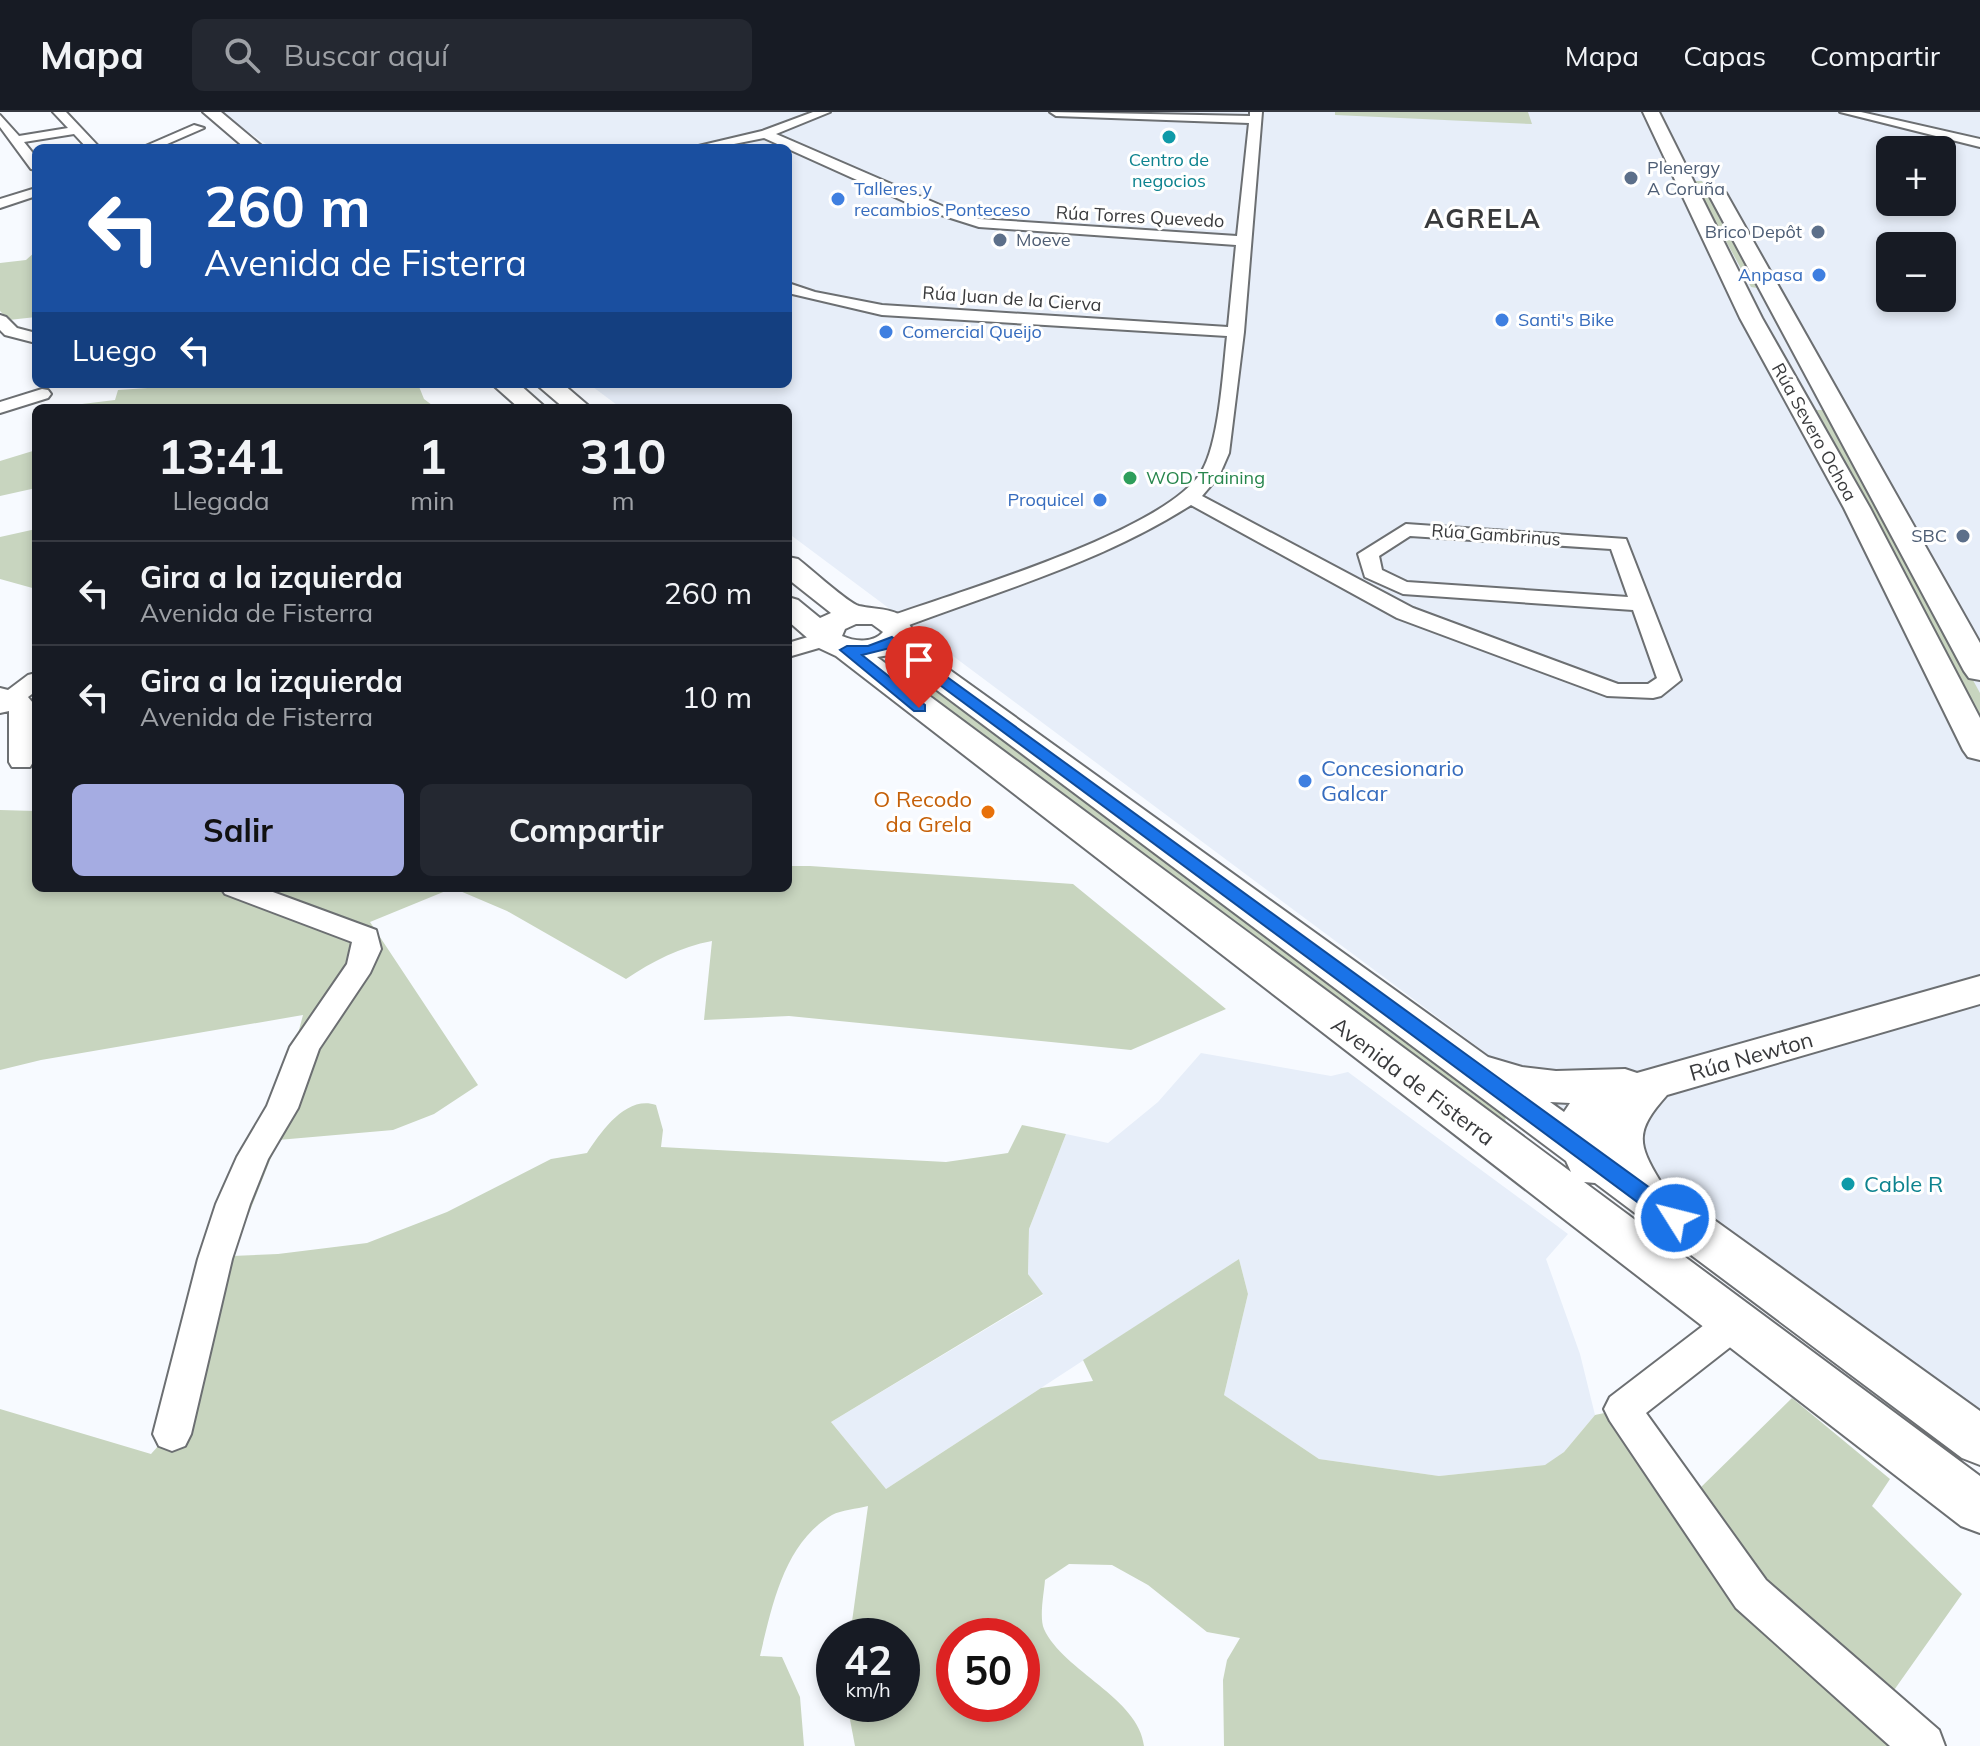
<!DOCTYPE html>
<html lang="es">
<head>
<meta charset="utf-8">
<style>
  body { margin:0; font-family:Mulish,sans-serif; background:#242831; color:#f1f3f6; height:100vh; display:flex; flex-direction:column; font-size:30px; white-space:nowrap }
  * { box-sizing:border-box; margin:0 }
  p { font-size:26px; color:#9ea1a6 }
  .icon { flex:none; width:44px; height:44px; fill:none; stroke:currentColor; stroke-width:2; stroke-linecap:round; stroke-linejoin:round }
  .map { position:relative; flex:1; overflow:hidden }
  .sheet { position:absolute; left:32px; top:292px; width:760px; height:488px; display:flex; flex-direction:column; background:#171b24; border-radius:12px; box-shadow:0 4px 12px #0003 }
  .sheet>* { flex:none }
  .hud { position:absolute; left:32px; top:32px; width:760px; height:244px; border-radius:12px; box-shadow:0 4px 12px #0003; background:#1a4fa0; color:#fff; overflow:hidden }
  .buttons { position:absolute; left:1876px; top:24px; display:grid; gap:16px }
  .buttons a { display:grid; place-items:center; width:80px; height:80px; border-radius:12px; background:#171b24; box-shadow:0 4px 12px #0003; font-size:40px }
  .speed { position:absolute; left:816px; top:1506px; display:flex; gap:16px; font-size:40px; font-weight:700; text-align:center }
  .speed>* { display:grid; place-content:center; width:104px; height:104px; border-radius:50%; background:#171b24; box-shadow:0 4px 12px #0003; line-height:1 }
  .speed small { font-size:20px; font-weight:400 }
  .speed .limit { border:12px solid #d22; background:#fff; color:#111 }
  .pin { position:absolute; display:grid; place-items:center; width:68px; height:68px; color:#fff; margin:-82px -34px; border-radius:50% 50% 50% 0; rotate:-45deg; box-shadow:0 0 8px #0007 }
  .pin .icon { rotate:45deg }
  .me { position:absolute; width:88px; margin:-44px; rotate:306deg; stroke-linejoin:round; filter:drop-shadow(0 0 6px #0008) }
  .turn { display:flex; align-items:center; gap:28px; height:168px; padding:0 40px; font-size:36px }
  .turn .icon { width:104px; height:104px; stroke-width:2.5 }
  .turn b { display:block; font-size:56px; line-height:68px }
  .then { display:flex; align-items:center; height:76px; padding:0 40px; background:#0003; gap:16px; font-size:30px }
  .eta { display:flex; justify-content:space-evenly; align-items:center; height:136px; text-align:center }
  .eta b { font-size:48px; font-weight:700; line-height:56px }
  .button { display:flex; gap:16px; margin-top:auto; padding:16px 40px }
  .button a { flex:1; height:92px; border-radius:12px; background:#a5ace2; color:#111; font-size:32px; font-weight:700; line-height:92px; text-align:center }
  .button a+a { background:#242831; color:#f1f3f6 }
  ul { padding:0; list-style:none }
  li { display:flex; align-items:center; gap:24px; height:104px; padding:0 40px; border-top:2px solid #363941 }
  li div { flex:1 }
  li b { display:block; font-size:30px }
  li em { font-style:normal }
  header { display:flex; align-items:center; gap:48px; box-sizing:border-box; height:112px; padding:0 40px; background:#171b24; border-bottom:2px solid #363941 }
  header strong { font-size:38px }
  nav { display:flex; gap:44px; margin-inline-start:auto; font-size:28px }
  .search { width:560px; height:72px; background:#242831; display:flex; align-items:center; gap:20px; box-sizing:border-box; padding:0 28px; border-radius:12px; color:#9ea1a6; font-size:30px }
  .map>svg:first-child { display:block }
  .built { fill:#e7eef9; fill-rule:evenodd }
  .green { fill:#c8d5bf; fill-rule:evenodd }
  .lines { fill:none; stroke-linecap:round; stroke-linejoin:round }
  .street-casing { stroke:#6c6f72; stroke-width:4 }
  .secondary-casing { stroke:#6c6f72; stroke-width:4 }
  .street { fill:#fff; fill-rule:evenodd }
  .secondary { fill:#fff; fill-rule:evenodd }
  .route { fill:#1a73e8; stroke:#114b97; stroke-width:2 }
  .culture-dot { fill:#0f9aa8; stroke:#fff; stroke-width:3 }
  .service-dot { fill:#5c6f8a; stroke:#fff; stroke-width:3 }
  .shop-dot { fill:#3f7fe0; stroke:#fff; stroke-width:3 }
  .leisure-dot { fill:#2e9e5b; stroke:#fff; stroke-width:3 }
  .food-dot { fill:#e8710a; stroke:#fff; stroke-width:3 }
  .labels { text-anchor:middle; stroke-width:6; stroke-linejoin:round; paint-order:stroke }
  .far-culture-label { font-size:18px; fill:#0d838f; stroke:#fff }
  .far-service-label { font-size:18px; fill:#4e5e75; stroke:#fff; text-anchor:start }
  .far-shop-label { font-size:18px; fill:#366cbe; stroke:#fff; text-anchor:start }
  .far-street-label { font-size:18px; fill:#393a3c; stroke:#fff }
  .far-leisure-label { font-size:18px; fill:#27864d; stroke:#fff; text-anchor:start }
  .shop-label { font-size:22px; fill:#366cbe; stroke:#fff; text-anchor:start }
  .food-label { font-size:22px; fill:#c56008; stroke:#fff; text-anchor:end }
  .street-label { font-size:22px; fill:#393a3c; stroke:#fff }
  .culture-label { font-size:22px; fill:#0d838f; stroke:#fff; text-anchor:start }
  .far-district-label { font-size:26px; font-weight:bold; letter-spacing:2px; fill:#393a3c; stroke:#fff }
</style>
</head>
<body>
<header>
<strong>Mapa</strong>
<div class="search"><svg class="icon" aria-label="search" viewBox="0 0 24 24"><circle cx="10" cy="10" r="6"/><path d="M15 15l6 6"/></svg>Buscar aquí</div>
<nav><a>Mapa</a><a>Capas</a><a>Compartir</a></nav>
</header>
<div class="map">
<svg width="1980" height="1634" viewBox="0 0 1980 1634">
  <rect width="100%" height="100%" fill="#f7faff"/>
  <path class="built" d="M219,0h1761v1305l-497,-366 -695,-518v-125h-167l-32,-24h199v-236h-516zM1890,38h52v52h-52zM1890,134h52v52h-52z
    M1201,941l130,23 17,-4 220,162 -22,25 34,95 15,61 -31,37 -18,13 -107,11 -120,-17 -95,-64 24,-101 -9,-35 -353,230 -55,-67 212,-127 -15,-21 1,-45 37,-95 42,9 50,-41z"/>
  <path class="green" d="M1335,0h193l4,12 -197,-9z
    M1693,69h9l55,107 -6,-1z
    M36,139v66l-27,3 -9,-9v-48l26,-3z
    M207,272h211l6,15 12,9h-387l66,-8 3,-10z
    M1814,298h11l155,283v28z
    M36,338v38l-36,8v-35z
    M36,417v60l-36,-10v-42z
    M929,571l577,425 -1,24 -593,-443z
    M0,698l36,1v77h752v-22h22l263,18 153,125 -95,41 -342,-34 -85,4 8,-79c-32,6 -59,20 -86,38l-119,-68 -54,-23 -83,34 108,163 -44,29 -41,16 -115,10 -46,116 46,-2 89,-11 80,-31 104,-53 36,-6c14,-21 39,-58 69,-48l7,25 -2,17 285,15 62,-9 14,-28 44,9 -37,95 -1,45 15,20 -212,128 55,67 155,-101 52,-7 -10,-21 156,-101 9,35 -24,101 95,64 120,17 106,-11 19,-13 31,-37 28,-6 74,82 95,-93 98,81 -18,27 90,88 -70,99 54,49 -4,4h-718l-1,-66 4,-20 13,-22 -33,-6 -59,-47 -36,-20 -43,-1 -24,16c-1,13 -6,37 -1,49 19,42 95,69 100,117h-289l-8,-42h55v-68h-52l18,-130c-11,3 -27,4 -36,9 -48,28 -60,91 -72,141l22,1 18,40 4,49h-804v-337l151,45 9,-10 47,-214 84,-170 12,-45 -262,45 -41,10zM954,1524h68v68h-68z"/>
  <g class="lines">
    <defs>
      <path id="street" d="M53,0h13l34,36h-13l-13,-14 -50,8 12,15v13l-5,-1 -31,-42v-12l19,21 49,-8z
        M813,0h17l-54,22 180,78 24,7 257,17 12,-113 -193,-7 -6,-4 200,4v-4h12l-18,220 -15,121 -10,23 -17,20 211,112 205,76h30l9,-6 -24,-68 -230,-16 -38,-17 -7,-23 48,-30 220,15 55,141 -20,16 -8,2 -46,-2 -210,-78 -206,-113c-89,57 -192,86 -290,123h-16l-3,-5 3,-5c73,-26 275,-85 315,-144 19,-27 23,-103 27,-138l-345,-21 -94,-22v-10l27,9 67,13 346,22 8,-82 -257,-18 -60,-19 -155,-70 -50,10h-24l72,-17zM1410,424l201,13 17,48 -221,-15 -25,-12 -3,-14z
        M1840,0h21l119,27v8z
        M194,13l10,3 -46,20h-17z
        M36,76v8l-36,12v-9z
        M0,203l6,2 11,11 19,5v10l-31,-8 -5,-5z
        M42,277l6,1 3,4 -3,4 -48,15v-11z
        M828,519l11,7 -3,5 -48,14v-14z
        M36,561v18l-8,6 5,6v59l-3,5h-18l-3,-5v-51l-9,2v-25l8,2 20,-15z
        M221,776h41l114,42 5,19 -11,24 -51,76 -21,59 -30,51 -18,45 -18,55 -41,175 -6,12 -13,5 -13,-5 -6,-12 45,-175 18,-55 21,-47 30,-51 23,-59 57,-83 5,-22 -127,-48z
        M1734,1196l13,4 5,11 -5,11 -101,79 120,167 173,150 6,16h-55l-154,-138 -126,-187 -6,-12 6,-12 111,-85z"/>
      <path id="secondary" d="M203,0h18l43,36h-19z
        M1643,0h16l103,206 108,190 110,210v42l-12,-3 -5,-7 -119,-242 -104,-190z
        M1717,76l9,5 254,450v37l-11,-2 -5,-7 -256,-478z
        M492,272h27l27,24h-27z
        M536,272h27l28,24h-27z
        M788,445l10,2c12,9 50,44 61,47 22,5 45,0 54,26l-5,8 580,417 34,10 34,4 69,-2 12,4 343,-97v28l-313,91c-31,35 -31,47 -7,86l320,230v54l-18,-7 -367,-275 -11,-1 396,294v57l-19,-7 -1125,-870 -17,-8 -31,-27v-24l10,3 22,18 11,-5 -43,-34zM856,512h16l11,8c-9,11 -28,10 -41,4l3,-7zM890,543l676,506 5,11 -694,-515zM1550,990l20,1 -6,9z"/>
    </defs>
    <use href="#street" class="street-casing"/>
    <use href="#secondary" class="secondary-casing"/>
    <use href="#street" class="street"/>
    <use href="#secondary" class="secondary"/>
  </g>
  <path class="route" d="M892,525l791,575 3,6 -3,6 -8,3 -8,-3 -777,-576 -28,7 63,50v6h-11l-74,-61 7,-4h21z"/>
  <g class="culture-dot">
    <circle cx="1169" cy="25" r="8"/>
    <circle cx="1848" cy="1072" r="8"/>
  </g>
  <g class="service-dot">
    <circle cx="1631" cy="66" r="8"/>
    <circle cx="1818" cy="120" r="8"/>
    <circle cx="1000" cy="128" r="8"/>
    <circle cx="1963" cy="424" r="8"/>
  </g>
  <g class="shop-dot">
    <circle cx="838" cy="87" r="8"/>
    <circle cx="1819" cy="163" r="8"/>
    <circle cx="1502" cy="208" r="8"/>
    <circle cx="886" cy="220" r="8"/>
    <circle cx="1100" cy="388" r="8"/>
    <circle cx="1305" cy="669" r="8"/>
  </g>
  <circle class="leisure-dot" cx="1130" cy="366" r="8"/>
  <circle class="food-dot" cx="988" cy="700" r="8"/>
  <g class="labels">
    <g class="far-culture-label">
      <text x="1169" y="54">Centro de<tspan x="1169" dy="21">negocios</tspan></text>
    </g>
    <g class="far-service-label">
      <text x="1647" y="62">Plenergy<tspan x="1647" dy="21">A Coruña</tspan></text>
      <text x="1802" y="126" text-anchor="end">Brico Depôt</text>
      <text x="1016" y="134">Moeve</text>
      <text x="1947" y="430" text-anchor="end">SBC</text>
    </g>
    <g class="far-shop-label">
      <text x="854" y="83">Talleres y<tspan x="854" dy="21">recambios Ponteceso</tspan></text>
      <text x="1803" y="169" text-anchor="end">Anpasa</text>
      <text x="1518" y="214">Santi's Bike</text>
      <text x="902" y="226">Comercial Queijo</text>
      <text x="1084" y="394" text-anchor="end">Proquicel</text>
    </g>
    <g class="far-street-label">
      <text transform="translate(1140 105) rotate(3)" y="6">Rúa Torres Quevedo</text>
      <text transform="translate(1012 187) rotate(4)" y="6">Rúa Juan de la Cierva</text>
      <text transform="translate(1814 320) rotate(61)" y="6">Rúa Severo Ochoa</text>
      <text transform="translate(1496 423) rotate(4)" y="6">Rúa Gambrinus</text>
    </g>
    <g class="far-leisure-label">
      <text x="1146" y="372">WOD Training</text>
    </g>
    <g class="shop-label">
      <text x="1321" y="664">Concesionario<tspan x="1321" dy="25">Galcar</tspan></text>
    </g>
    <g class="food-label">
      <text x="972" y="695">O Recodo<tspan x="972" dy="25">da Grela</tspan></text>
    </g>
    <g class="street-label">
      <text transform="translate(1751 944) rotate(-16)" y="8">Rúa Newton</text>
      <text transform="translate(1413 969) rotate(37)" y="8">Avenida de Fisterra</text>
    </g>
    <g class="culture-label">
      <text x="1864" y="1080">Cable R</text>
    </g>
    <g class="far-district-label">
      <text x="1483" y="116">AGRELA</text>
    </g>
  </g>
</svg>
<div class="buttons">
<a>+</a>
<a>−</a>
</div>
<div class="speed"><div>42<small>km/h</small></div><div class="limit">50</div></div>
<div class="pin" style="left:919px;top:596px;background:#d93025"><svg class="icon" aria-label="arrive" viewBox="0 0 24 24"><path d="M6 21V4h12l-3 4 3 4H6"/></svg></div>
<svg class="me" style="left:1675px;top:1106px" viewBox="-20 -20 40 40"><circle r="17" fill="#1a73e8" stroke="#fff" stroke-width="3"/><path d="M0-11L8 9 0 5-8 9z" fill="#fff"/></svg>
<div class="hud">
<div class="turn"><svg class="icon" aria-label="left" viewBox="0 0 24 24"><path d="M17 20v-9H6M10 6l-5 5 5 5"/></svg><div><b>260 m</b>Avenida de Fisterra</div></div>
<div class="then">Luego<svg class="icon" aria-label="left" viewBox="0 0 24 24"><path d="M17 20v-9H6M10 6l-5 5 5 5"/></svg></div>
</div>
<section class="sheet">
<div class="eta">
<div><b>13:41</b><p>Llegada</p></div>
<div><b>1</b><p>min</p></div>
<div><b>310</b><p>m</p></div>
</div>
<ul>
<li><svg class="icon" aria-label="left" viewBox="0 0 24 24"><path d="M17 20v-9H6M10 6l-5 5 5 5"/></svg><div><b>Gira a la izquierda</b><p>Avenida de Fisterra</p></div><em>260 m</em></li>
<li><svg class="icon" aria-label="left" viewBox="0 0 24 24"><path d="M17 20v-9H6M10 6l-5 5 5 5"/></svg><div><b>Gira a la izquierda</b><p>Avenida de Fisterra</p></div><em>10 m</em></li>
</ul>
<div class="button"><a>Salir</a><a>Compartir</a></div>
</section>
</div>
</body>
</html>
